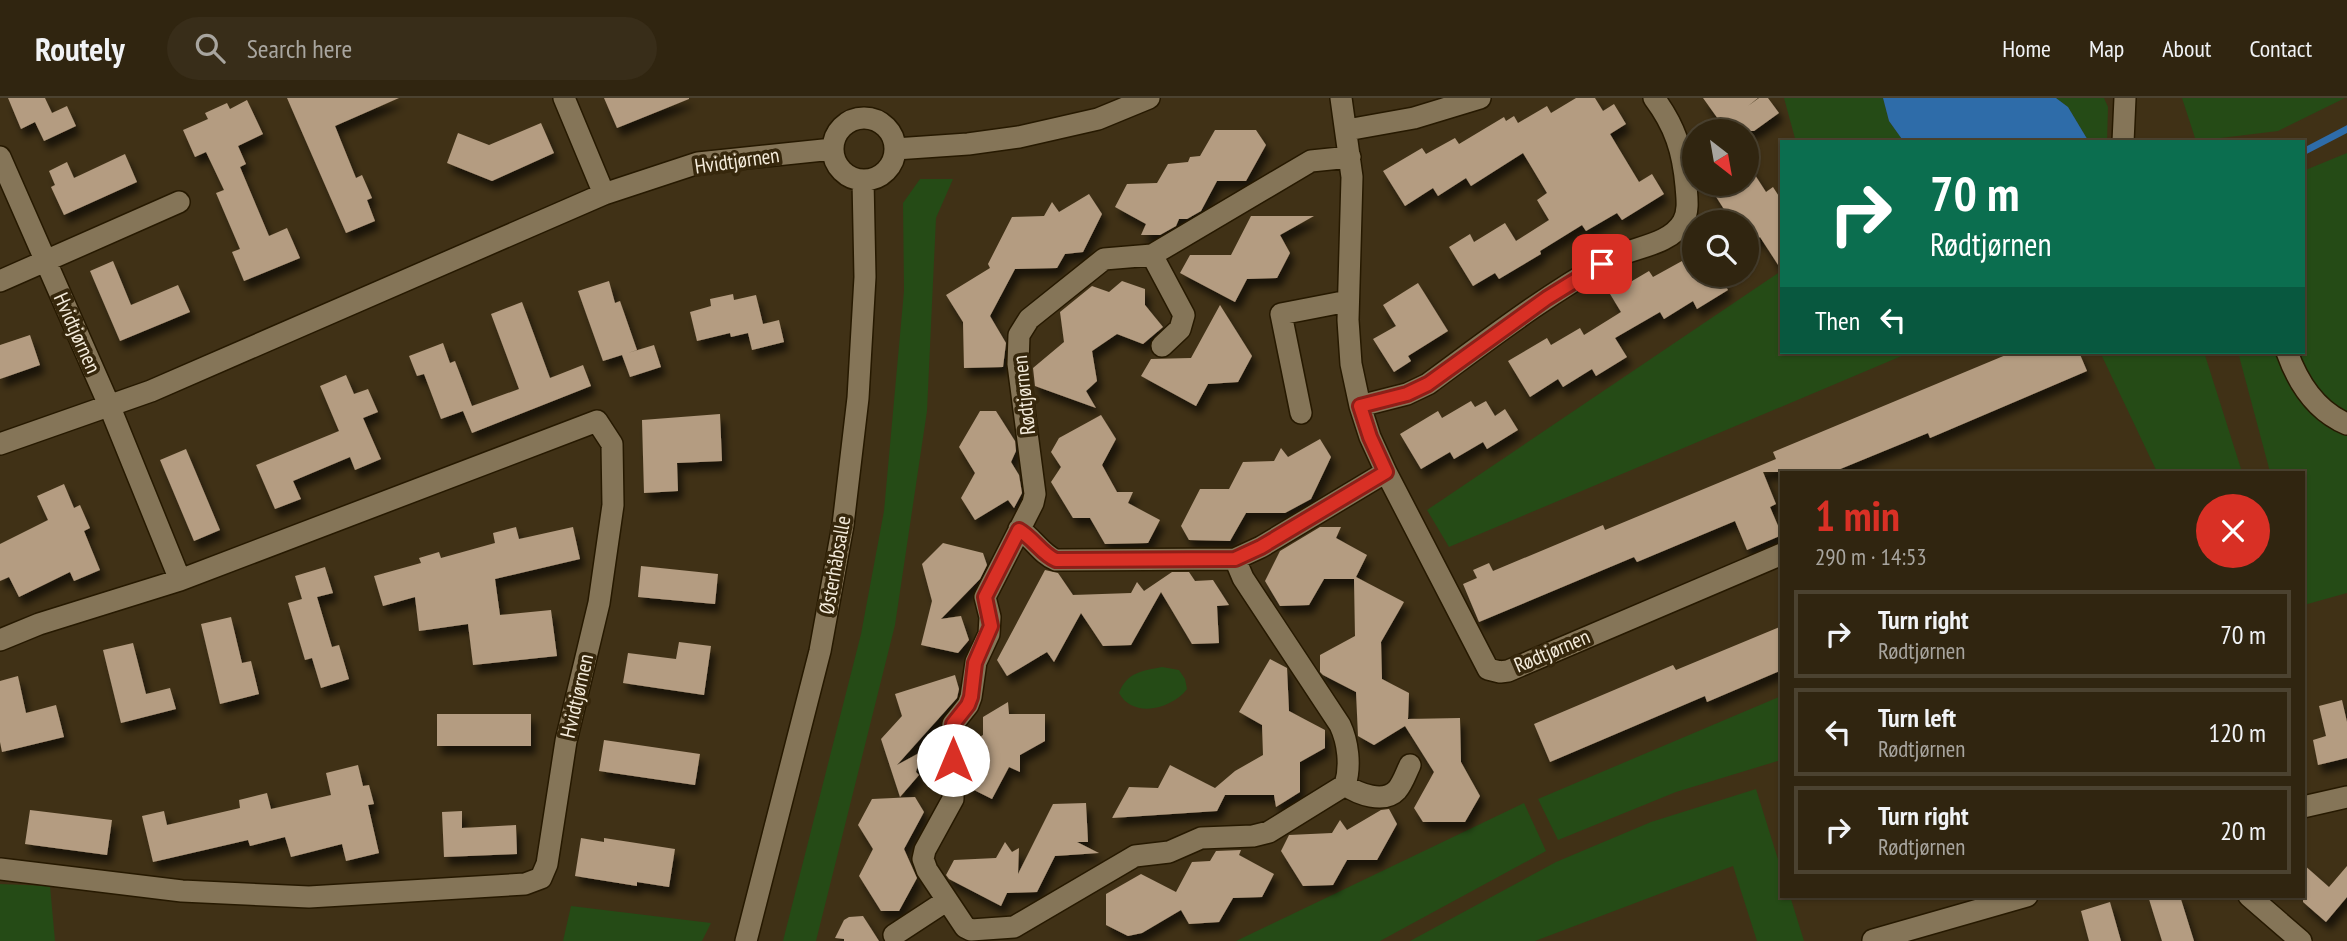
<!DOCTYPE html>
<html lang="en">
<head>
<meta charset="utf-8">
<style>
  body { margin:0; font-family:"PT Sans Narrow",sans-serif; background:#382d19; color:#f1f3f6; height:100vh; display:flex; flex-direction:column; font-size:26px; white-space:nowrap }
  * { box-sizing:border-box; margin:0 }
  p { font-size:23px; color:#a8a59f }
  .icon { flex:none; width:38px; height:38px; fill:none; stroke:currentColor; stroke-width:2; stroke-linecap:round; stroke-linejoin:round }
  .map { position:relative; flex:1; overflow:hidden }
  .side { position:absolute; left:1780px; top:373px; width:525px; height:427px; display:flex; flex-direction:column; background:#302510; border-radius:0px; box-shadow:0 2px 5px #0004,0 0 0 2px #4b4230 }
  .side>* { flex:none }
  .banner { position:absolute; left:1780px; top:42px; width:525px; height:214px; border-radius:0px; box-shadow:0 2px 5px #0004,0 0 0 2px #4b4230; background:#0b6e4f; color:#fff; overflow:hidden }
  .needle { width:46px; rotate:149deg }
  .fabs { position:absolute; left:1682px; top:21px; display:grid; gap:14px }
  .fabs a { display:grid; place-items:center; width:77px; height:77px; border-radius:50%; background:#302510; box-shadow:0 2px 5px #0004,0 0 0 2px #4b4230; font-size:35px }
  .pin { position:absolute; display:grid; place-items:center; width:60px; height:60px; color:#fff; margin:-30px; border-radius:14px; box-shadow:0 4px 10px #0006 }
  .me { position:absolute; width:77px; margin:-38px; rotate:0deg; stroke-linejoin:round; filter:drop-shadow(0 0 5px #0008) }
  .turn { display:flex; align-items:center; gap:24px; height:147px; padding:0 35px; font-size:32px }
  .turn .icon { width:91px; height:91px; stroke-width:2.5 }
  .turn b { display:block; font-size:49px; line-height:60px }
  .then { display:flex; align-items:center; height:66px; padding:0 35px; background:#0003; gap:14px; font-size:26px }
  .round { display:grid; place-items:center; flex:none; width:74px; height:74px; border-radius:37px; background:#382d19 }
  .summary { display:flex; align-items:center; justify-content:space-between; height:119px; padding:0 35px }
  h1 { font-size:42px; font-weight:600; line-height:52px; color:#d93025 }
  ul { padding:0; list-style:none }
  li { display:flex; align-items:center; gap:21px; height:88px; margin:0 14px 10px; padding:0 21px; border:4px solid #4b4230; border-radius:0px }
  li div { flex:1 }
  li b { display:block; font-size:26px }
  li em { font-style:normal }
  header { display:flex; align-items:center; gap:42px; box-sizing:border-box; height:98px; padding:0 35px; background:#302510; border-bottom:2px solid #4b4230 }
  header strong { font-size:33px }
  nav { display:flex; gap:38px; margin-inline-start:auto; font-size:24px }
  .search { width:490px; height:63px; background:#382d19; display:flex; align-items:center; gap:18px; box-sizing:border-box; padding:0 24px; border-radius:38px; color:#a8a59f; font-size:26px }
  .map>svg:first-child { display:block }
  .green { fill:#254b16 }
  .water { fill:#2e6ca9 }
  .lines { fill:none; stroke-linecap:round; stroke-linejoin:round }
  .stream { stroke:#2e6ca9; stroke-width:7 }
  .building { fill:#b49c81; filter:url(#shadow) }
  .minor-casing { stroke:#261900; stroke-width:24 }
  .minor { stroke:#857558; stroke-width:21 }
  .route-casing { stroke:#8d1f18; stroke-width:18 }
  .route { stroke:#d93025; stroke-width:12 }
  .labels { text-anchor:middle; stroke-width:7; stroke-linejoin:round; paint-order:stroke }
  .street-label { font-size:21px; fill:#f4ebdb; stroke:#36270c }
</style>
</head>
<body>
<header>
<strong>Routely</strong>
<div class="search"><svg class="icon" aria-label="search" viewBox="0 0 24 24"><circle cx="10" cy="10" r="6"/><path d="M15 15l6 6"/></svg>Search here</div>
<nav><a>Home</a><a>Map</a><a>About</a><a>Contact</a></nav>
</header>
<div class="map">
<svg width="2347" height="843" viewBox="0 0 2347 843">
  <defs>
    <filter id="shadow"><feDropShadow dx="4.5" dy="8" stdDeviation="3.5" flood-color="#0009"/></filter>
  </defs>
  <rect width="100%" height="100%" fill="#403116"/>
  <path class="green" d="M1784,0h99l6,23 15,21h-108z
    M2056,0h48l4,9 -1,35h-18l-21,-35z
    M2182,0h163l-67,33 -82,10z
    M2347,55v440l-43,12 -1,-133h-33l-32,-120h65v-181z
    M920,81h33l-17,39 -9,193 -32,214 -79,316h-33l78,-307 23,-123 20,-220 -1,-88z
    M1781,173l1,81h129l-462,195 -22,-37z
    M2100,254h104l38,120h-85z
    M1162,569l17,3 6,9 2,10c-15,20 -54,30 -68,4 8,-21 23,-22 43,-26z
    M1781,598v64l-105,32 -118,48 -20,-41z
    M1756,691l25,80 1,27h8l14,45h-47l-24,-75 -198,75h-125l146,-79 95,-40z
    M1524,705l22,48 -166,90h-144z
    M0,786l50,2 5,55h-55z
    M571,808l140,17 -9,18h-139z"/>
  <path class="water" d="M1883,0h173l12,9 21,35h-185l-15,-21z"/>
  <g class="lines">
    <path class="stream" d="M2303,54l44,-23"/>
  </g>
  <path class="building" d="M8,0h37l7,15 15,-7 9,20 -32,15 -9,-19 -14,7z
    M287,0h112l-64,28 21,52 6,-3 10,23 -5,2 8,21 -29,12z
    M604,0h85v1l-72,29z
    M1576,0h19l8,13 11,-7 12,20 -16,10 29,48 13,-8 12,20 -42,26 -5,-7 -31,18 -4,-6 -42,26 1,3 -42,25 -4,-6 -22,13 -24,-39 21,-13 4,8 31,-19 11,18 33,-21 -12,-20 10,-7 -24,-40 -52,33 -5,-8 -28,18 -5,-8 -28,18 -22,-35 39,-23 4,6 29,-16 4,6 45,-27 2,4 8,-5 4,7 29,-17 4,7z
    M1703,0h55l-10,8 11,-8h9l11,15 -25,18h-17l-10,-13 -6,5z
    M247,2l16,34 -25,12 8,18 -6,3 29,69 18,-8 13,30 -56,23 -12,-29 8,-3 -24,-56 8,-3 -18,-38 -11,5 -12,-27 25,-11 -3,-6 22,-10 3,6z
    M541,25l13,30 -62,28 -45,-18 11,-30 31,12z
    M1215,32h41l10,15 -20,36h-29l-16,30 -14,8h-8l-3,7 -16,9h-19l5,-11 -31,-17 12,-23 30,-1 11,-19 20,-2 2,-5 10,-1z
    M125,56l12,28 -73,33 -13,-28 4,-2 -6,-14 18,-9 7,16z
    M1746,63l20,31 7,-5 9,14v70l-22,-34 -6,4 -8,-12v-7h-5l-8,-12 -6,4 -19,-30h38z
    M1089,96l13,20 -19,38 -18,2 -8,14 -42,1 -25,47 16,27 -3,24 -39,1 -1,-46 -17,-27 44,-27 -2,-4 24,-47 32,-1 8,-14 7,10z
    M1251,118h63l-34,19 10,18 -13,25 -30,1 -12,23 -55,-29 10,-18h41z
    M113,163l18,44 47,-20 12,27 -70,29 -30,-70z
    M1682,163l4,6 8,-5v13h25l9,15 -31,19 -4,-8 -29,18 -4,-7 -45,26 12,19 -31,19 -4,-7 -29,18 -5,-8 -28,18 -22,-36 39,-23 4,7 29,-17 4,7 37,-23 -11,-18 39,-23 4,6z
    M609,183l6,22 5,-2 17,49 -9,3 26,-8 7,22 -31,10 -8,-22 -19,6 -25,-70z
    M1122,183l23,8v16l18,22 -20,17 -26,-10 -25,17 5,30 -11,10 10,17 -61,-22 -2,-18 31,-26 -4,-30 32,-26 17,6z
    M1418,185l30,48 -40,25 3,5 -17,11 -21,-33 23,-13 -13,-21z
    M733,196l1,6 22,-5 7,29 16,-4 5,22 -32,8 -4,-17 -17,4 -1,-4 -33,8 -7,-29 21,-6 -1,-7z
    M522,204l28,76 33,-13 8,21 -119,47 -9,-22 -22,8 -17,-45 -7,2 -8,-20 34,-13 7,20 5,-2 17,45 47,-17 -28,-75z
    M1220,207l32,51 -14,26 -30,2 -12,22 -55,-30 10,-17 40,-1z
    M30,237l10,30 -40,14v-34z
    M2013,254h66l8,19 -157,67 -2,-5 -95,39h-70l13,32 -6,3 12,28 -35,15 -12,-29 -98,41 -3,-5 -155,65 -16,-38 14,-6 -4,-8 16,-7 4,8 110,-46 2,5 171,-71 -3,-7z
    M346,277l8,19 14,-5 10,23 -15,6 18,41 -26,11 -5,-13 -57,24 8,18 -26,10 -19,-44 83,-34 -19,-45z
    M1471,303l4,6 11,-6 9,15 10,-7 13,21 -31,19 -4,-7 -29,17 -4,-7 -29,17 -21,-35 38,-23 4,7z
    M980,313h16l19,30 1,10 -5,11 8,13 3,18 -8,15 -6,-8 -33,20 -14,-22 14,-25 -16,-26z
    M720,316l2,47 -45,2 1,28 -34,2 -2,-73z
    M1101,317l15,24 -14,26 15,27h16l-5,11 32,17 -12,23 -43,1 -15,-26h-17l-22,-36 10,-15 -10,-15 8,-14z
    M1320,341l11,18 -20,42 -26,14h-39l-16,28 -41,-1 -8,-14 19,-37h29l14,-27 31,-1 7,-13 7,9z
    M186,351l34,81 -26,11 -34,-81z
    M64,386l10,24 6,-3 10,23 -6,3 16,39 -26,11 -4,-9 -51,25 -10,-20 -9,4v-37l48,-24 -11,-24z
    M516,429l3,12 54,-12 7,32 -85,20 5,36 51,-5 6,46 -84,9 -5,-41 -49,7 -4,-34 -32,9 -9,-30 47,-13 -2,-5 20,-6 2,6 54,-15 -2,-10z
    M1320,429h21l-5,11 31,17 -11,22 48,25 -23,40 1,37 27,14 -1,26 52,-1 1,44 19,34 -15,26h-42l-9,-14 20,-36 -29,-46 -31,19 -16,-9 -2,-44 -33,-17 -3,-3v-17l35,-19 -1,-57h-30l-15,26 -29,1 -15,-25 15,-30z
    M943,445l40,10 4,12 -7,14 -39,40 20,-3 8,24 -11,13 -37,-8 11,-44 -10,-37z
    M641,468l77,8 -3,30 -77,-7z
    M325,469l8,26 -16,4 15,50 7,-2 10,34 -28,9 -9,-30 -7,2 -17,-57 14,-4 -7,-23z
    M1045,472l13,3 15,22 58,-2 6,-11 7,9 28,-19h17l6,9 18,-1 16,25 -12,1 2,37 -27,1 -31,-52 -30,53 -28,1 -22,-33 -27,49 -7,-10 -40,24 -10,-16z
    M231,519l11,46 9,-2 8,33 -39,10 -19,-80z
    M1782,528v44l-75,32 -2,-6 -155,66 -16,-38 139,-59 3,5z
    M679,544l32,4 -7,49 -81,-12 5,-30 48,6z
    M133,545l13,51 24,-6 6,21 -55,14 -18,-73z
    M1270,561l17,9 2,43 36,19v18l-25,14v30l-24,15 -2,-12h-49l-8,16 -105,7 17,-31 29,1 12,-23 45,23 20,-17 28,-16 -1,-30 -23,-13z
    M955,577l4,14 -2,9 -60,67 24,-13 -5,20 3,3 -19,22 -19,-58 21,-23 -7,-22z
    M18,578l8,37 30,-8 8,32 -62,15 -2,-10v-61z
    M2342,602l5,22v36l-29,7 -5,-25 13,-4 -7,-30z
    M1008,604l1,12h36v27l-25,14v17l-11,-5 -17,32 -22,-11 -4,-43 17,-10v-18z
    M437,616h94v32h-94z
    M604,642l96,14 -5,31 -96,-14z
    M358,667l5,21 6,-1 5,19 -6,1 11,48 -33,8 -4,-17 -51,13 -6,-20 -35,9 -2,-6 -95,22 -11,-46 22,-5 3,14 73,-17 -1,-8 28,-7 4,16 60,-14 -5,-22z
    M915,699l9,15 -20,37 13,29 -18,33h-18l-22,-35 14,-27 -15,-24 14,-26z
    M1086,705l2,39h-11l22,11 -44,3 -18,36 -30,1 -6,13 -52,-27 -3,-4 8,-15 42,-2 9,-16 7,10 7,-4 -1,26 35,-70z
    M1389,711l8,15 -20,36h-30l-14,25 -30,1 -22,-35 8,-16 43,-2 8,-13 7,10 34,-20z
    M30,712l82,10 -5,35 -82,-11z
    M462,713v17l54,-3 1,29 -73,3 -2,-45z
    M581,740l23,4v-4l71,11 -6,38 -32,-5v4l-62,-10z
    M1241,752l-2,5 35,19 -12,23 -29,1 -14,24 -30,2 -8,-14 -39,23 -14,3 -22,-11v-31l35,-20 35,18 16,-30 18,-1 6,-10z
    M2303,766l26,23 18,-21v31l-21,25 -23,-20z
    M2148,798h32l14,45h-32z
    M2110,804l11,39h-32l-8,-30z
    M863,818l16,25h-35v-2l-9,-1 9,-18 5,-3z"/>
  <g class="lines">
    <defs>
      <path id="minor" d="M564,0l40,96
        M1341,0l11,79 -4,143 3,44 9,42 10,31 16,35 102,197 12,3 8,-1 274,-117
        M833 51a31 31 0 1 1 62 0a31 31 0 1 1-62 0Z
        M1347,32l67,-12 66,-20
        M2123,44l2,-44
        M895,51l73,-5 51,-7 79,-18 51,-21
        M0,59l109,248 71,175
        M1152,157l32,60 -4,14 -18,17
        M0,183l179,-79
        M2287,254c11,31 29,59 60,72
        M1360,308l47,-12 21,-10c60,-44 119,-90 185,-126 21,-11 57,-13 70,-36 6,-11 4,-24 3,-36 -3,-35 -11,-60 -32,-88
        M1301,315l-20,-99 67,-13
        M0,346l151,-53 453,-197 94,-31 135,-14
        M1019,431c14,9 23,26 37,31l179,-1 26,-12 125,-75
        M1235,461l8,19 97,147c8,17 11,41 5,60l-76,47 -16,4 -52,2 -32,14 -34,4 -121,71 -43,3 -6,-3 -38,-57 -4,-11 2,-9 28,-51 -1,-66 1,-9 15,-19 3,-8 5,-35 13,-28 1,-17 -5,-20 48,-94 2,-9 -17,-130 1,-29 10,-16 75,-60 48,-4 159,-94 39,-4
        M0,542l39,-16 141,-44 417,-159 15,23 1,61 -14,98 -33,138 -19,123 -6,14 -16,6 -216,13 -127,-6 -182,-22
        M1345,687c13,9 39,19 52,5 6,-7 9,-17 13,-25
        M2303,709l44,-10
        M2249,798l52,45
        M894,837l52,-34
        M1873,842l154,-44
        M746,843l74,-290 23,-126 15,-127 7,-121 -2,-97"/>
    </defs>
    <use href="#minor" class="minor-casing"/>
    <use href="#minor" class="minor"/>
  </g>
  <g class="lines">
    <defs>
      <path id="route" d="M953,662v-36l15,-19 3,-8 4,-34 16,-37 -6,-29 34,-67c14,8 24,25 37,30l179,-1 26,-12 125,-75 -16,-35 -10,-31 47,-12 21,-10 119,-86 55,-34"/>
    </defs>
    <use href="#route" class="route-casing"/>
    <use href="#route" class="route"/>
  </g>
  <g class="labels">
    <g class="street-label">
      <text transform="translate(737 63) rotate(-8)" y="7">Hvidtjørnen</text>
      <text transform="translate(77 235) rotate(66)" y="7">Hvidtjørnen</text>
      <text transform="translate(1024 297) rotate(-96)" y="7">Rødtjørnen</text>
      <text transform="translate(835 467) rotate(-80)" y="7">Østerhåbsalle</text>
      <text transform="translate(1552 553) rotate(-23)" y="7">Rødtjørnen</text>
      <text transform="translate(577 598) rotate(-77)" y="7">Hvidtjørnen</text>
    </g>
  </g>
</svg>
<div class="fabs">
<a><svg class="needle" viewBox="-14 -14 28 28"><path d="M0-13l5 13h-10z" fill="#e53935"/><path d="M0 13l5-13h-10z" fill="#a8a59f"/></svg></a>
<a><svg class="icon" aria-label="search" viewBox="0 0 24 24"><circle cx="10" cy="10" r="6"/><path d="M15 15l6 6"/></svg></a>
</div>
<div class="pin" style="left:1602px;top:166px;background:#d93025"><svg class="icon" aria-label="arrive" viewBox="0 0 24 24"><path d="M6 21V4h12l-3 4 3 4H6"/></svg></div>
<svg class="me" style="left:953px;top:662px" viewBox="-20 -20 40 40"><circle r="19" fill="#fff"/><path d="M0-13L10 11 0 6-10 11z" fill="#d93025"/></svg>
<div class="banner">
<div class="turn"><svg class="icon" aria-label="right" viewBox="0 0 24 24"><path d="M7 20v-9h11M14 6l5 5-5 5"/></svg><div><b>70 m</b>Rødtjørnen</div></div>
<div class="then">Then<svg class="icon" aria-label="left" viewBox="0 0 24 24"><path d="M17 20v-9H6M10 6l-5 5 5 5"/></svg></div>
</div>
<section class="side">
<div class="summary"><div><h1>1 min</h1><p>290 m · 14:53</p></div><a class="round" style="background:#d93025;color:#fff"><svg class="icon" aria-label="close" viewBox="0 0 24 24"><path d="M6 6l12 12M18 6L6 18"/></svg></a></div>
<ul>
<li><svg class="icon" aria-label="right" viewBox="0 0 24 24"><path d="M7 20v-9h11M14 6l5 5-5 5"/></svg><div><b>Turn right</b><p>Rødtjørnen</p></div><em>70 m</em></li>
<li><svg class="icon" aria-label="left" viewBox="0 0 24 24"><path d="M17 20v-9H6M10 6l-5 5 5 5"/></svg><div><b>Turn left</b><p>Rødtjørnen</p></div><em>120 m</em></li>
<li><svg class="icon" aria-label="right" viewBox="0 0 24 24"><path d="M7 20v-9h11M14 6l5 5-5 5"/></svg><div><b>Turn right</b><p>Rødtjørnen</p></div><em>20 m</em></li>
</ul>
</section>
</div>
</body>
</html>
